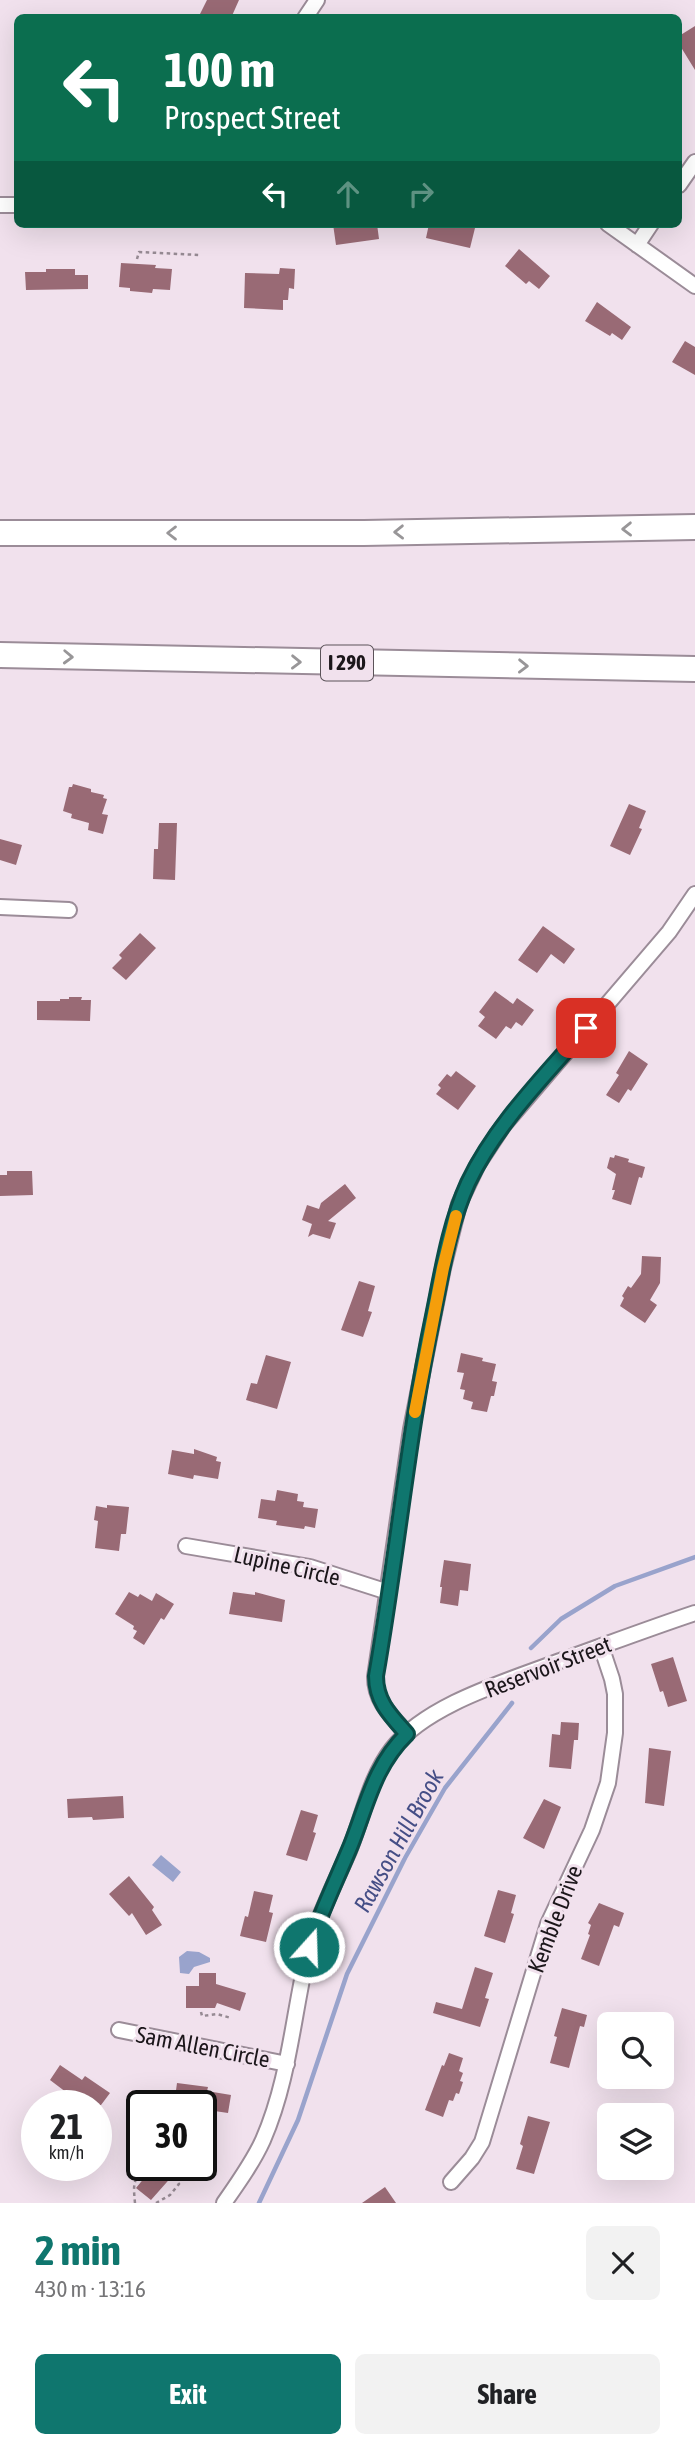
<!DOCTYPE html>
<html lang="en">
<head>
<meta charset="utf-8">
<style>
  body { margin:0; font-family:"Asap Condensed",sans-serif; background:#f2f2f2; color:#202124; height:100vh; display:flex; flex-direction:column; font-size:26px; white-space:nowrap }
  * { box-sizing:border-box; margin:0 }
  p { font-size:23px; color:#757577 }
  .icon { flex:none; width:38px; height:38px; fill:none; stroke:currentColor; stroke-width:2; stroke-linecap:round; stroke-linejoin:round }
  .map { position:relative; height:2203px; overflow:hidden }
  .sheet { display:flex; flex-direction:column; background:#fff; flex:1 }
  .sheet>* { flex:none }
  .guide { position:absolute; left:14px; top:14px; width:668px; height:214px; border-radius:10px; box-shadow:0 7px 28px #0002; background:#0b6e4f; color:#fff; overflow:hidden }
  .fabs { position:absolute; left:597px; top:2012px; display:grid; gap:14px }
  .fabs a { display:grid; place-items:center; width:77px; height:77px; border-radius:10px; background:#fff; box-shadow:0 7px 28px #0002; font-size:35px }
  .speed { position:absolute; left:21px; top:2090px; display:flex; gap:14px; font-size:35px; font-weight:700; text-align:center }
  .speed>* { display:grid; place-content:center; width:91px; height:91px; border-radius:50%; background:#fff; box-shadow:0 7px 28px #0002; line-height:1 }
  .speed small { font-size:18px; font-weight:400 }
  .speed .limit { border:4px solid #111; border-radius:10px; background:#fff; color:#111 }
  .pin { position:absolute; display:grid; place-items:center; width:60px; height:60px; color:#fff; margin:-30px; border-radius:14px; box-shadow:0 4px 10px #0006 }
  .me { position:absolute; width:77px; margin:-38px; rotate:20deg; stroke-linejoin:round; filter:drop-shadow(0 0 5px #0008) }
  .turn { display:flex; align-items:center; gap:24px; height:147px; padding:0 35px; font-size:32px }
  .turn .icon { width:91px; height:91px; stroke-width:2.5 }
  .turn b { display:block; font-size:49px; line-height:60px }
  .lanes { display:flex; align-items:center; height:66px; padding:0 35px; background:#0003; justify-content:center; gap:35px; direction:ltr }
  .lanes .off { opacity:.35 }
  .round { display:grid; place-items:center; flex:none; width:74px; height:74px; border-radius:10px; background:#f2f2f2 }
  .overview { display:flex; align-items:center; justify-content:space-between; height:119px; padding:0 35px }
  h1 { font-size:42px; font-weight:700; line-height:52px; color:#0f766e }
  .primary-button { display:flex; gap:14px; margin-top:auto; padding:14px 35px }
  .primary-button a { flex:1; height:80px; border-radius:10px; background:#0f766e; color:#fff; font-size:28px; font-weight:700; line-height:80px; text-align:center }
  .primary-button a+a { background:#f2f2f2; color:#202124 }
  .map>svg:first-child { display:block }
  .water { fill:#99a3cc }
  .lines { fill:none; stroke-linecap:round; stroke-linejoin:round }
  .stream { stroke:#99a3cc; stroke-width:4.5 }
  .building { fill:#996a75 }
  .minor-casing { stroke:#9b8c98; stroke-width:18 }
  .motorway-casing { stroke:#9b8c98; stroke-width:28 }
  .path { stroke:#968a93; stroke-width:2.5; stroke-dasharray:3.5 3.5; stroke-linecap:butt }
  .minor { stroke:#fff; stroke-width:14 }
  .motorway { stroke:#fff; stroke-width:24 }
  .oneway { stroke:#989698 }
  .route-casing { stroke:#0a4d48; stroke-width:18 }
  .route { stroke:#0f766e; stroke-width:12 }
  .slow { stroke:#f59e0b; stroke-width:12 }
  .labels { text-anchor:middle; stroke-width:6; stroke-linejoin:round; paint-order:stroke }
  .shield { fill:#f1e1ed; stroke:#5b5359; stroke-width:2 }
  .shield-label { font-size:21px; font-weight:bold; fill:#1b161a }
  .street-label { font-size:23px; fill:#1b161a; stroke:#f1e1ed }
  .water-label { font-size:24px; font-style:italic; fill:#454e86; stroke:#f1e1ed }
</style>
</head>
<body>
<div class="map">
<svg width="695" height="2203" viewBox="0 0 695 2203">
  <rect width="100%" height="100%" fill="#f1e1ed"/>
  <path class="water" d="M161,1855l20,17 -8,10 -21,-17z
    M187,1951l12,1 11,6v4l-16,5 -5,7 -9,-1 -1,-16z"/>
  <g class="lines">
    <path class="stream" d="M531,1648l30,-29 54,-33 80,-29
      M259,2203l39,-83 49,-146 58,-116 40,-70 67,-85"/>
  </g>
  <path class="building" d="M207,0h32l-8,18h-33z
    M695,26v44l-16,-26v-8z
    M333,224h44l2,15 -43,6z
    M429,224h28l18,4 -5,20 -44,-10z
    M519,249l31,27 -11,13 -10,-8 -3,3 -21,-18z
    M121,263l35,2 -1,3 17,1 -2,21 -17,-1 -1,4 -22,-2v-3l-11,-1z
    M280,268l15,1 -1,20 -5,-1 -1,12h-5v10l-39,-2 1,-35 34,1z
    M46,269h29v6h13v14l-62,1 -1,-18h21z
    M597,302l34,25 -9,13 -10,-7 -2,3 -25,-15z
    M685,341l10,6v28l-23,-13z
    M73,784l18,5v3l13,3 -1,3 4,1 -5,15 6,1 -5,19 -15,-4 1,-7 -18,-5 1,-4 -9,-3 6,-24h3z
    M629,804l17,7 -7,17 3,1 -12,26 -20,-9z
    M159,823h18l-2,57 -22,-1 1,-30h4z
    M0,839l22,6 -6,20 -16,-5z
    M543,926l32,23 -11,15 -13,-10 -14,19 -19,-13z
    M140,933l16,15 -30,32 -14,-12 10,-10 -3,-3z
    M495,991l18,13 4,-6 17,12 -12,16 -6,-4 -5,7 -5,-3 -10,13 -18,-13 7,-9 -6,-5z
    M69,997h13l-1,3h10l-1,21 -53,-1v-19h23v-2h9z
    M629,1051l19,13 -17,27 -3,-2 -9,14 -13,-8 13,-20 -3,-2z
    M456,1071l20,15 -18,24 -22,-16 5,-6 -3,-3 9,-11 4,3z
    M615,1155l14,4 -1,3 17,5 -3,11 -3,-1 -8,28 -19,-6 3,-9h-3l4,-16 -9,-6 3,-11 4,1z
    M7,1171h25l1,24 -33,1v-21h7z
    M345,1184l11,14 -28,23 8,2 -6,16 -17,-5 -5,3 4,-13 -10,-4 5,-15 12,4 2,-6z
    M642,1256l19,1 -1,26 -10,17 7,5 -12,18 -25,-17 4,-8 -2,-2 6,-10 3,2 10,-14z
    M359,1281l16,5 -7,25 4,1 -9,25 -22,-7z
    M461,1353l22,5 -1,3 14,3 -4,17 5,1 -3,14h-3l-4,16 -16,-3 2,-7 -10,-3 2,-9 -5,-1 4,-16 -7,-1z
    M266,1355l25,7 -14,47 -31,-9 5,-17 6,1z
    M194,1449l23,8 -1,4 5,1 -3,17 -24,-4 -1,4 -25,-5 4,-24 22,4z
    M277,1490l21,4 -1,7 7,1 -1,5 15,2 -3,19 -10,-2 -1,3 -28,-4 1,-4 -19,-3 3,-19 14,2z
    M107,1505l22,2 -3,27h-5l-2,17 -24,-3 3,-27 -4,-1 2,-14 11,2z
    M444,1560l27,4 -3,27 -8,-1 -2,16 -18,-3 2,-16h-2z
    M129,1592l9,5 2,-3 12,7 4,-8 18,11 -10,16 -3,-2 -17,27 -11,-7 4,-7 -4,-2 1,-3 -19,-12z
    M233,1592l22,3v-3l30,8 -3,22 -53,-8z
    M673,1657l14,44 -19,6 -5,-16 -3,1 -9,-28z
    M561,1722l18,1 -1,17h-4l-3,29 -22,-2 3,-33 8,1z
    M649,1748l22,3 -7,55 -19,-3z
    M123,1796l1,22 -31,2 -1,-3 -24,1 -1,-19z
    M544,1799l17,8 -17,42 -21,-11z
    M301,1810l17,5 -5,17 3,1 -9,28 -21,-6z
    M129,1876l25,31 -2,3 10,15 -16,10 -14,-22 -3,3 -20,-22z
    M498,1890l18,5 -5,18 3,1 -9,29 -21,-7z
    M254,1891l19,4 -4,17 4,1 -7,29 -26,-6 5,-20 3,1z
    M599,1903l25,10 -5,14 -5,-2 -15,41 -18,-7 9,-24 -2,-1 3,-9 -3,-2z
    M475,1967l18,6 -8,25 4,1 -9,28 -47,-14 3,-11 26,7z
    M199,1973h17v11l30,9 -6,18 -23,-8 -2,5h-29v-22h13z
    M562,2008l25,7 -3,12 -4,-1 -11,42 -19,-5 7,-26 -3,-1z
    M449,2053l14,5 -4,13 4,2 -3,8 3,1 -4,12 -3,-1 -3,8 -4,-1 -6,17 -18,-7 17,-45 2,1z
    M60,2065l22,15 3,-4 25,17 -9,12h-18l-33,-25z
    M177,2083l31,4 -1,4 24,4 -3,18 -27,-4v-4h-27z
    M528,2116l22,6 -16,52 -18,-5 7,-23 -3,-2z
    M155,2165h27l-31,35 -15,-12z
    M385,2187l11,16h-34z"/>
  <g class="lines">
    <defs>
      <path id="minor" d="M305,18l12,-18
        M679,185l16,-23
        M0,205h18
        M608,224l87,62
        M637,245l14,-21
        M0,907l69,3
        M186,1546l124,21 78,25
        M407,1734c-15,-18 -32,-32 -32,-57l36,-248 32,-161 16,-64 19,-40 25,-38 166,-194 26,-38
        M119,2030l168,34
        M451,2182l21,-24 10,-16 66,-218 44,-94 16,-47 7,-50v-39l-3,-15 -11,-33
        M224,2203c14,-20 29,-41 39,-63 24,-55 29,-113 41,-170 8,-42 28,-80 45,-119 14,-34 20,-72 43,-102 35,-45 116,-68 168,-88 45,-16 90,-33 135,-48"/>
      <path id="motorway" d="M0,533h364l331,-6
        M0,655l695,14"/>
    </defs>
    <use href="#minor" class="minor-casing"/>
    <use href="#motorway" class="motorway-casing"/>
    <path class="path" d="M137,259l2,-7 61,3
      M201,2012l1,4 15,-2 14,4
      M135,2203c-2,-20 -2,-24 12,-38
      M156,2203l14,-8 9,-11 -1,-5"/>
    <use href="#minor" class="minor"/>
    <use href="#motorway" class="motorway"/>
  </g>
  <defs><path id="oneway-chevron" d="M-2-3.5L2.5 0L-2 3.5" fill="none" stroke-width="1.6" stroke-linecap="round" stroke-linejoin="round" transform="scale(1.75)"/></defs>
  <g class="oneway">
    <use href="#oneway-chevron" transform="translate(627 529) rotate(179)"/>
    <use href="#oneway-chevron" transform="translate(399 532) rotate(179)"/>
    <use href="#oneway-chevron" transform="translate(172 533) rotate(-180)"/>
    <use href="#oneway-chevron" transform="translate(68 657) rotate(2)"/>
    <use href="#oneway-chevron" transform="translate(296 662) rotate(1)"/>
    <use href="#oneway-chevron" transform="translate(523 666) rotate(1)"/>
  </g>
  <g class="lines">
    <defs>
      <path id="route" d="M309,1947c12,-35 28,-68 42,-102 16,-40 23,-79 56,-111 -16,-18 -31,-32 -31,-58 21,-119 32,-241 57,-360 9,-44 16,-91 35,-133 28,-59 76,-106 118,-155"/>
    </defs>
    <use href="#route" class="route-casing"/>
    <use href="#route" class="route"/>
    <path class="slow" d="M415,1412l28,-144 13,-52"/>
  </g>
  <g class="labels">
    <rect class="shield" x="321" y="645.5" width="52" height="35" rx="5"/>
    <g class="shield-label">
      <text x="347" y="670">I 290</text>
    </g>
    <g class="street-label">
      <text transform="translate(287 1566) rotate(13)" y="8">Lupine Circle</text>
      <text transform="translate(548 1667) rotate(-21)" y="8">Reservoir Street</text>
      <text transform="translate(555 1919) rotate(-69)" y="8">Kemble Drive</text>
      <text transform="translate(203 2047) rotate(11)" y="8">Sam Allen Circle</text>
    </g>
    <g class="water-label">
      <text transform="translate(399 1841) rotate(-61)" y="8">Rawson Hill Brook</text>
    </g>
  </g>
</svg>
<div class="fabs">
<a><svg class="icon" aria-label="search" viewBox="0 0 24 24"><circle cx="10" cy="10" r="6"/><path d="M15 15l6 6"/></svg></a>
<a><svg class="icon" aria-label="layers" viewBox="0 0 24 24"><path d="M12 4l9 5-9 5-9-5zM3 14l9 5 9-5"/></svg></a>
</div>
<div class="speed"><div>21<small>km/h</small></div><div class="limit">30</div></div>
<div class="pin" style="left:586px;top:1028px;background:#d93025"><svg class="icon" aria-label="arrive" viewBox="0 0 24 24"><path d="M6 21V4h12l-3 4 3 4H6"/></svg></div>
<svg class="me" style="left:309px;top:1947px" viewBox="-20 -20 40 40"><circle r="17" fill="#0f766e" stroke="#fff" stroke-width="3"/><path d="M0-11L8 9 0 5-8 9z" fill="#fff"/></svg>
<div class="guide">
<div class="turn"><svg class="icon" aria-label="left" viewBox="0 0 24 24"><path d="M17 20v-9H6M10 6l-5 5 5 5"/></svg><div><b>100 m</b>Prospect Street</div></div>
<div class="lanes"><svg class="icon" aria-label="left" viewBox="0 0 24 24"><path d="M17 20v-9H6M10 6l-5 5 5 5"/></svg><svg class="icon off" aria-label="ahead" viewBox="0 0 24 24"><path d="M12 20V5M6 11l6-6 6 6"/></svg><svg class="icon off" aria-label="right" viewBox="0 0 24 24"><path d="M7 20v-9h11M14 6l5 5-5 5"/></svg></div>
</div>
</div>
<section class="sheet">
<div class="overview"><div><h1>2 min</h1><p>430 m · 13:16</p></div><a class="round"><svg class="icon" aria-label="close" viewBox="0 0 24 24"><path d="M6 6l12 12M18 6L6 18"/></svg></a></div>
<div class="primary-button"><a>Exit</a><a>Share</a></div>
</section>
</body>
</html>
